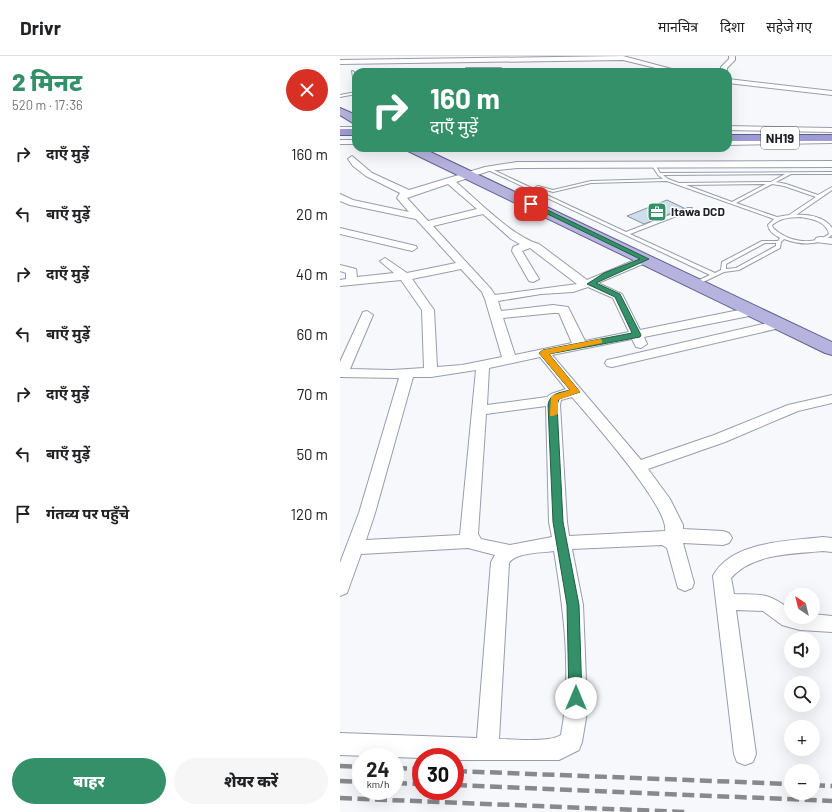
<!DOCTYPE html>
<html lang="hi">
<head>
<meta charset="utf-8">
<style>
  body { margin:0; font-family:Barlow,"Noto Sans Devanagari",sans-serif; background:#f6f6f6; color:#202124; height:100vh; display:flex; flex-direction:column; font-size:15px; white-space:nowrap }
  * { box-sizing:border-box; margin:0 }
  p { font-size:13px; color:#757577 }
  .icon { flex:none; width:22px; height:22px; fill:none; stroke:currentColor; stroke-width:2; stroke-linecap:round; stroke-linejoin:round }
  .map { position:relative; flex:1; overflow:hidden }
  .panel { display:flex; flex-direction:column; background:#fff; width:340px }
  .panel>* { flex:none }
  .top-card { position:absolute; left:12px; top:12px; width:380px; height:84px; border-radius:12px; box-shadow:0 4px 16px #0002; background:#339068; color:#fff; overflow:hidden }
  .needle { width:26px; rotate:325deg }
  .fabs { position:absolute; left:444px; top:532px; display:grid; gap:8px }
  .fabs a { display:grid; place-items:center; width:36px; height:36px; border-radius:50%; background:#fff; box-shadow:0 4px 16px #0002; font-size:20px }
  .speed { position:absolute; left:12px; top:692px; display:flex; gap:8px; font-size:20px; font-weight:700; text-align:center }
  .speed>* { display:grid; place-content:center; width:52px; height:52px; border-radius:50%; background:#fff; box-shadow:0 4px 16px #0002; line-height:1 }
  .speed small { font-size:10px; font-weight:400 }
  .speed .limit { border:6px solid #d22; background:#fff; color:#111 }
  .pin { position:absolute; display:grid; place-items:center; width:34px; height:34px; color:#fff; margin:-17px; border-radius:8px; box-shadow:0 2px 6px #0006 }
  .me { position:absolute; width:44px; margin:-22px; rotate:0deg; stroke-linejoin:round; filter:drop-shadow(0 0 3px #0008) }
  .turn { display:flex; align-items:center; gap:14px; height:84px; padding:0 12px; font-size:18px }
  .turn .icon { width:52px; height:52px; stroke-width:2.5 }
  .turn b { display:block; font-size:28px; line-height:34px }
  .round { display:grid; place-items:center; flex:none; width:42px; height:42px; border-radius:21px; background:#f6f6f6 }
  .overview { display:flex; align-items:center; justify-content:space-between; height:68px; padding:0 12px }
  h1 { font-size:24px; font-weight:800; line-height:30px; color:#339068 }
  .action { display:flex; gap:8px; margin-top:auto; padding:8px 12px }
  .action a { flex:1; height:46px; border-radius:24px; background:#339068; color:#fff; font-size:16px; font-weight:800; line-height:46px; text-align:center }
  .action a+a { background:#f6f6f6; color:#202124 }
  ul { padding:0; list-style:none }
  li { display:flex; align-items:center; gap:12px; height:60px; padding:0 12px }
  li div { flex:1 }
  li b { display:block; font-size:15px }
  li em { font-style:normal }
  header { display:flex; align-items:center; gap:24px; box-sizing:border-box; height:56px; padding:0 20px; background:#fff; border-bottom:1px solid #e0e0e0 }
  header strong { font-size:19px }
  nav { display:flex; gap:22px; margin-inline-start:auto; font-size:14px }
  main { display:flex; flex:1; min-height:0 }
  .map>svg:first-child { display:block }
  .building { fill:#cfdeeb; stroke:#85939f }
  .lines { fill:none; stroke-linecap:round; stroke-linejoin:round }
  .service-casing { stroke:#969dac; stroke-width:2 }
  .minor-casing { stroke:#969dac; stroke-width:2 }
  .primary-casing { stroke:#615f90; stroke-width:2 }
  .trunk-casing { stroke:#615f90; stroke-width:2 }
  .service { fill:#fff; fill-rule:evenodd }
  .minor { fill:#fff; fill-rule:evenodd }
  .primary { fill:#b6b4df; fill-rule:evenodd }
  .trunk { fill:#9e9bd4; fill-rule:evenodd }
  .rail { stroke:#87898e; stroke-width:4.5; stroke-dasharray:12 5.5; stroke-linecap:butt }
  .route { fill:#339068; stroke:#215e44 }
  .slow { fill:#f59e0b }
  .labels { text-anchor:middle; stroke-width:3; stroke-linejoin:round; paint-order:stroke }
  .far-poi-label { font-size:12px; font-weight:bold; fill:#1c1f25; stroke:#fff; text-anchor:start }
  .shield { fill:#fff; stroke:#606266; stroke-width:1 }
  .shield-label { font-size:13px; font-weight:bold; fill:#1c1f25 }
</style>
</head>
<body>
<header>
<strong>Drivr</strong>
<nav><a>मानचित्र</a><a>दिशा</a><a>सहेजे गए</a></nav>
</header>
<main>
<section class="panel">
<div class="overview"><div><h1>2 मिनट</h1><p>520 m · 17:36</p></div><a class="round" style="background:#d93025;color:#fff"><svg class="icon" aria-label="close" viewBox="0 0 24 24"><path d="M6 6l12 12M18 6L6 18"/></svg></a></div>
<ul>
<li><svg class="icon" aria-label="right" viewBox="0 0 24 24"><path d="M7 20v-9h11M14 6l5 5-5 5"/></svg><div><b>दाएँ मुड़ें</b></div><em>160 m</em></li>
<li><svg class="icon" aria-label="left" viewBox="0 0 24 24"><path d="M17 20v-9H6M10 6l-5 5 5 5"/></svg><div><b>बाएँ मुड़ें</b></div><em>20 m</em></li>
<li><svg class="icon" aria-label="right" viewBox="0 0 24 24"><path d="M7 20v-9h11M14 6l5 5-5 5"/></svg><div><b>दाएँ मुड़ें</b></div><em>40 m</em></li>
<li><svg class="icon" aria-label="left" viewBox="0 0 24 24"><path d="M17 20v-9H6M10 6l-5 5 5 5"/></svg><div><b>बाएँ मुड़ें</b></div><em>60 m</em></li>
<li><svg class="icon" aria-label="right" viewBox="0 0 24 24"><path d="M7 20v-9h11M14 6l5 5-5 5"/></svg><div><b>दाएँ मुड़ें</b></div><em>70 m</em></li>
<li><svg class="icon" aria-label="left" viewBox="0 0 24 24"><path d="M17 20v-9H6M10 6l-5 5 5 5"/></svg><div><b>बाएँ मुड़ें</b></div><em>50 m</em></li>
<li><svg class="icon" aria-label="arrive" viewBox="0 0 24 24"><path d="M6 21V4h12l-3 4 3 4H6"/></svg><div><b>गंतव्य पर पहुँचे</b></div><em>120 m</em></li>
</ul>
<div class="action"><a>बाहर</a><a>शेयर करें</a></div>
</section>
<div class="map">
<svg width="492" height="756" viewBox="0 0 492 756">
  <rect width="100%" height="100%" fill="#f7f8fc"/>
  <path class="building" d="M327,144l17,8 -40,16 -17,-8z"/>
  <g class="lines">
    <defs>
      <path id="service" d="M126,12h35l7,4h-3l-5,-2h-35z
        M12,15l2,1 2,12 -2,-1z
        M322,15l10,1h-11z
        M16,36v2l-16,3v-2z
        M313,107h1l6,10 172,-1v2h-41l-15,8 10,2 32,11 14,-8v3l-36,25c12,-1 29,2 36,13v7c-14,11 -32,10 -48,4l-3,3 -1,6 -41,22 -15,2 -27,13 -2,-1v-2l15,-7 -224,-106 3,-1 137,64 62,-24h4v2l-62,24 85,39 6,-3 1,-8 40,-21h16l2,-3c-5,-3 -11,-6 -12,-13l6,-6 -107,-38 -76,2 -38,9 -17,-5 2,-1 15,4 38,-9 72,-2 -5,-4 -7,-11zM445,118l-14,8 -92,1 -11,-4 -5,-4zM426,128l-34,18 -46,-17zM432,128l12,2 32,11 -27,18 -12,2 -41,-14zM461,161c11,2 25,4 28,17 -17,12 -41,8 -56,-6l-1,-3c10,-8 17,-7 29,-8zM425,187h11v3l-40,22 -10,1v-5z"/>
      <path id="minor" d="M283,0l60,16h-11l-49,-12 -283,4v-4z
        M389,0h6v4l-8,8v4h-6v-5l8,-8z
        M388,23l104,12v4l-104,-12z
        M388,70l104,2v4l-104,-2z
        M0,71h16v4h-16z
        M492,83v4l-104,2v-4z
        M0,84h16v4h-16z
        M12,100l20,17 37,17 76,-23 32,-5 315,-1v6l-315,1 -28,3 -33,11c21,18 57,55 83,62l48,36 55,-23h8l1,2 -1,2 -52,22 24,11 18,36 114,-23 6,4 -6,4 -110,22 3,7 -6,4 -5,-1 -4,-8 -80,16 89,105 73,-25 74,-30 44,-10v8l-34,8 -73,31 -77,27 22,30 13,26v4l40,2 6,2 3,5 -3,5 -6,2 -40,-2 11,40 -2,5 -7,3 -7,-3 -11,-40 -5,-3 -90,4 11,56 2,49 2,58 -5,30 -3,8 -20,10h-104v-3h-34v1l-81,-3v-22l137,5 14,-176 4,-7 -27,-7 -107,6 -14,39 -7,3v-33l19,-50 40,-135 -59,-1v-15l23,-50 4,-1 6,4 -23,54 42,1 32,-2 -2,-58 -21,-30 -61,6v-6l6,-1v-6l-6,-2v-6l16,4 1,8 37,-4 -14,-12 5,-3 22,15 49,-10 -40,-44 -66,-14 -10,-4v-7l13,6 56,12 -12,-14 3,-5 -34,-17 -13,-10 -5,-7zM108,128l29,25 -49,12 -21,-23zM143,158l28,25 9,5 -7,3 -1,4 17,30 4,1 6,-3 -17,-28 8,-3 47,36 -82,11 -4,-6 -58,-63zM121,213l21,23 3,7 17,58 -40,8 -25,2 -3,-57 -22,-31zM248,231l25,11 16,34 -44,9 -17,-34 -15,-2 -52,6 -3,-10 43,-7 32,-2zM213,257h6l13,30 -57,12 -12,-37zM200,301l26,32 -15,5 -4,3 -60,8 2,-37zM136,314l-16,165 -94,5 9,-27 38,-136h18zM232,341c18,21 98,111 93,134l-96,5 -2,-14 -7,-117 1,-5zM206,350l3,116 3,15 -42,8 -29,-6 -3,-5 8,-120zM214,495c10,60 18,124 7,184 -13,8 -46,4 -62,4l10,-176c7,-11 33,-10 45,-12z
        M0,172l76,18 1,2 -5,3 -72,-17z
        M480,181l12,1v6l-16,-2 -1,-2 1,-2z
        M440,264l6,4 -2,3 -172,40 -5,-1 -2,-3 2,-3 5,-1z
        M483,481l9,1v14l-9,-1c-30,3 -70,2 -92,27l3,16c29,1 33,-2 57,16v7h22v-3l19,2v16l-32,-2 -11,-3 -7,-2 -19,-14 -27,-1 20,144 -3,8 -8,3 -8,-3 -3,-8 -21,-178c18,-35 76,-35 110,-39z"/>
      <path id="primary" d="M0,52l16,7v10l-16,-10z
        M66,92h16l410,194v13l-7,-2 -417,-202z"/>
      <path id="trunk" d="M0,73h16v6h-16z
        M388,79h104v6h-104z"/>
    </defs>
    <use href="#service" class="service-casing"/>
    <use href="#minor" class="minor-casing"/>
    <use href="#primary" class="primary-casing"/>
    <use href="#trunk" class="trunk-casing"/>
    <use href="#service" class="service"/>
    <use href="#minor" class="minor"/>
    <use href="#primary" class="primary"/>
    <use href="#trunk" class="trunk"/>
    <path class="rail" d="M0,710l21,1
      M55,712l26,1
      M115,715l336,13
      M0,725l21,1
      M55,727l26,1
      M115,729l377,16
      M473,729l19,1
      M0,742l345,14"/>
  </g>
  <path class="route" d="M191,146l118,57 -53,24 24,11 21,41 -1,2 -91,17 31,38 -21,7 -2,6 6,117 16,83 3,93 -2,4 -4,2 -5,-2 -2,-4 -2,-93 -14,-83 -5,-117c2,-12 11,-12 22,-15l-31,-37 4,-3 89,-17 -17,-36 -28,-13 17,-11 36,-14 -111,-54z"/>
  <path class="slow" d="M260,283l2,1v3l-53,11 31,38 -22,8v14l-5,2h-3l1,-20 19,-6 -31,-37 4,-3z"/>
  <defs>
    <symbol id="office-square" viewBox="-11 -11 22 22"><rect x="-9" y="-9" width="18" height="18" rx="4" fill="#339068" stroke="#fff"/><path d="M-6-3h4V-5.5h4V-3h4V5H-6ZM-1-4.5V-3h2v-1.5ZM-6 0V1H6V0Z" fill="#fff"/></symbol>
  </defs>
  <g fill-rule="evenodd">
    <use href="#office-square" x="306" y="145" width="22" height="22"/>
  </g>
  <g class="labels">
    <g class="far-poi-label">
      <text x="331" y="160">Itawa DCD</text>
    </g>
    <rect class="shield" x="421" y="71" width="38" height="22" rx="3"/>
    <g class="shield-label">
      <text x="440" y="87">NH19</text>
    </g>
  </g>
</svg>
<div class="fabs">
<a><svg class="needle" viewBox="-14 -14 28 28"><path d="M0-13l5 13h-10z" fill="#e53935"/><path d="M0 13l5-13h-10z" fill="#757577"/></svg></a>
<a><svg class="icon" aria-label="sound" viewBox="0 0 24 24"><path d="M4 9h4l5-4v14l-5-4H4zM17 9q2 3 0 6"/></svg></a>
<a><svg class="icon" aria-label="search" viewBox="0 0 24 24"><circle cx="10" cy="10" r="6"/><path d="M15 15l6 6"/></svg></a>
<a>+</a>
<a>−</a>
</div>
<div class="speed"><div>24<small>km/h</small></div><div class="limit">30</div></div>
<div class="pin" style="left:191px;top:148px;background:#d93025"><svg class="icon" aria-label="arrive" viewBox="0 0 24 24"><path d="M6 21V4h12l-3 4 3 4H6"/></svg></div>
<svg class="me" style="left:236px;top:642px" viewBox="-20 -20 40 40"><circle r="19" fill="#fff"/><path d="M0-13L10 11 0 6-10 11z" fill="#339068"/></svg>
<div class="top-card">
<div class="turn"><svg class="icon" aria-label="right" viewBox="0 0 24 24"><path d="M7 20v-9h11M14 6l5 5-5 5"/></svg><div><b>160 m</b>दाएँ मुड़ें</div></div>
</div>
</div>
</main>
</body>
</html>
